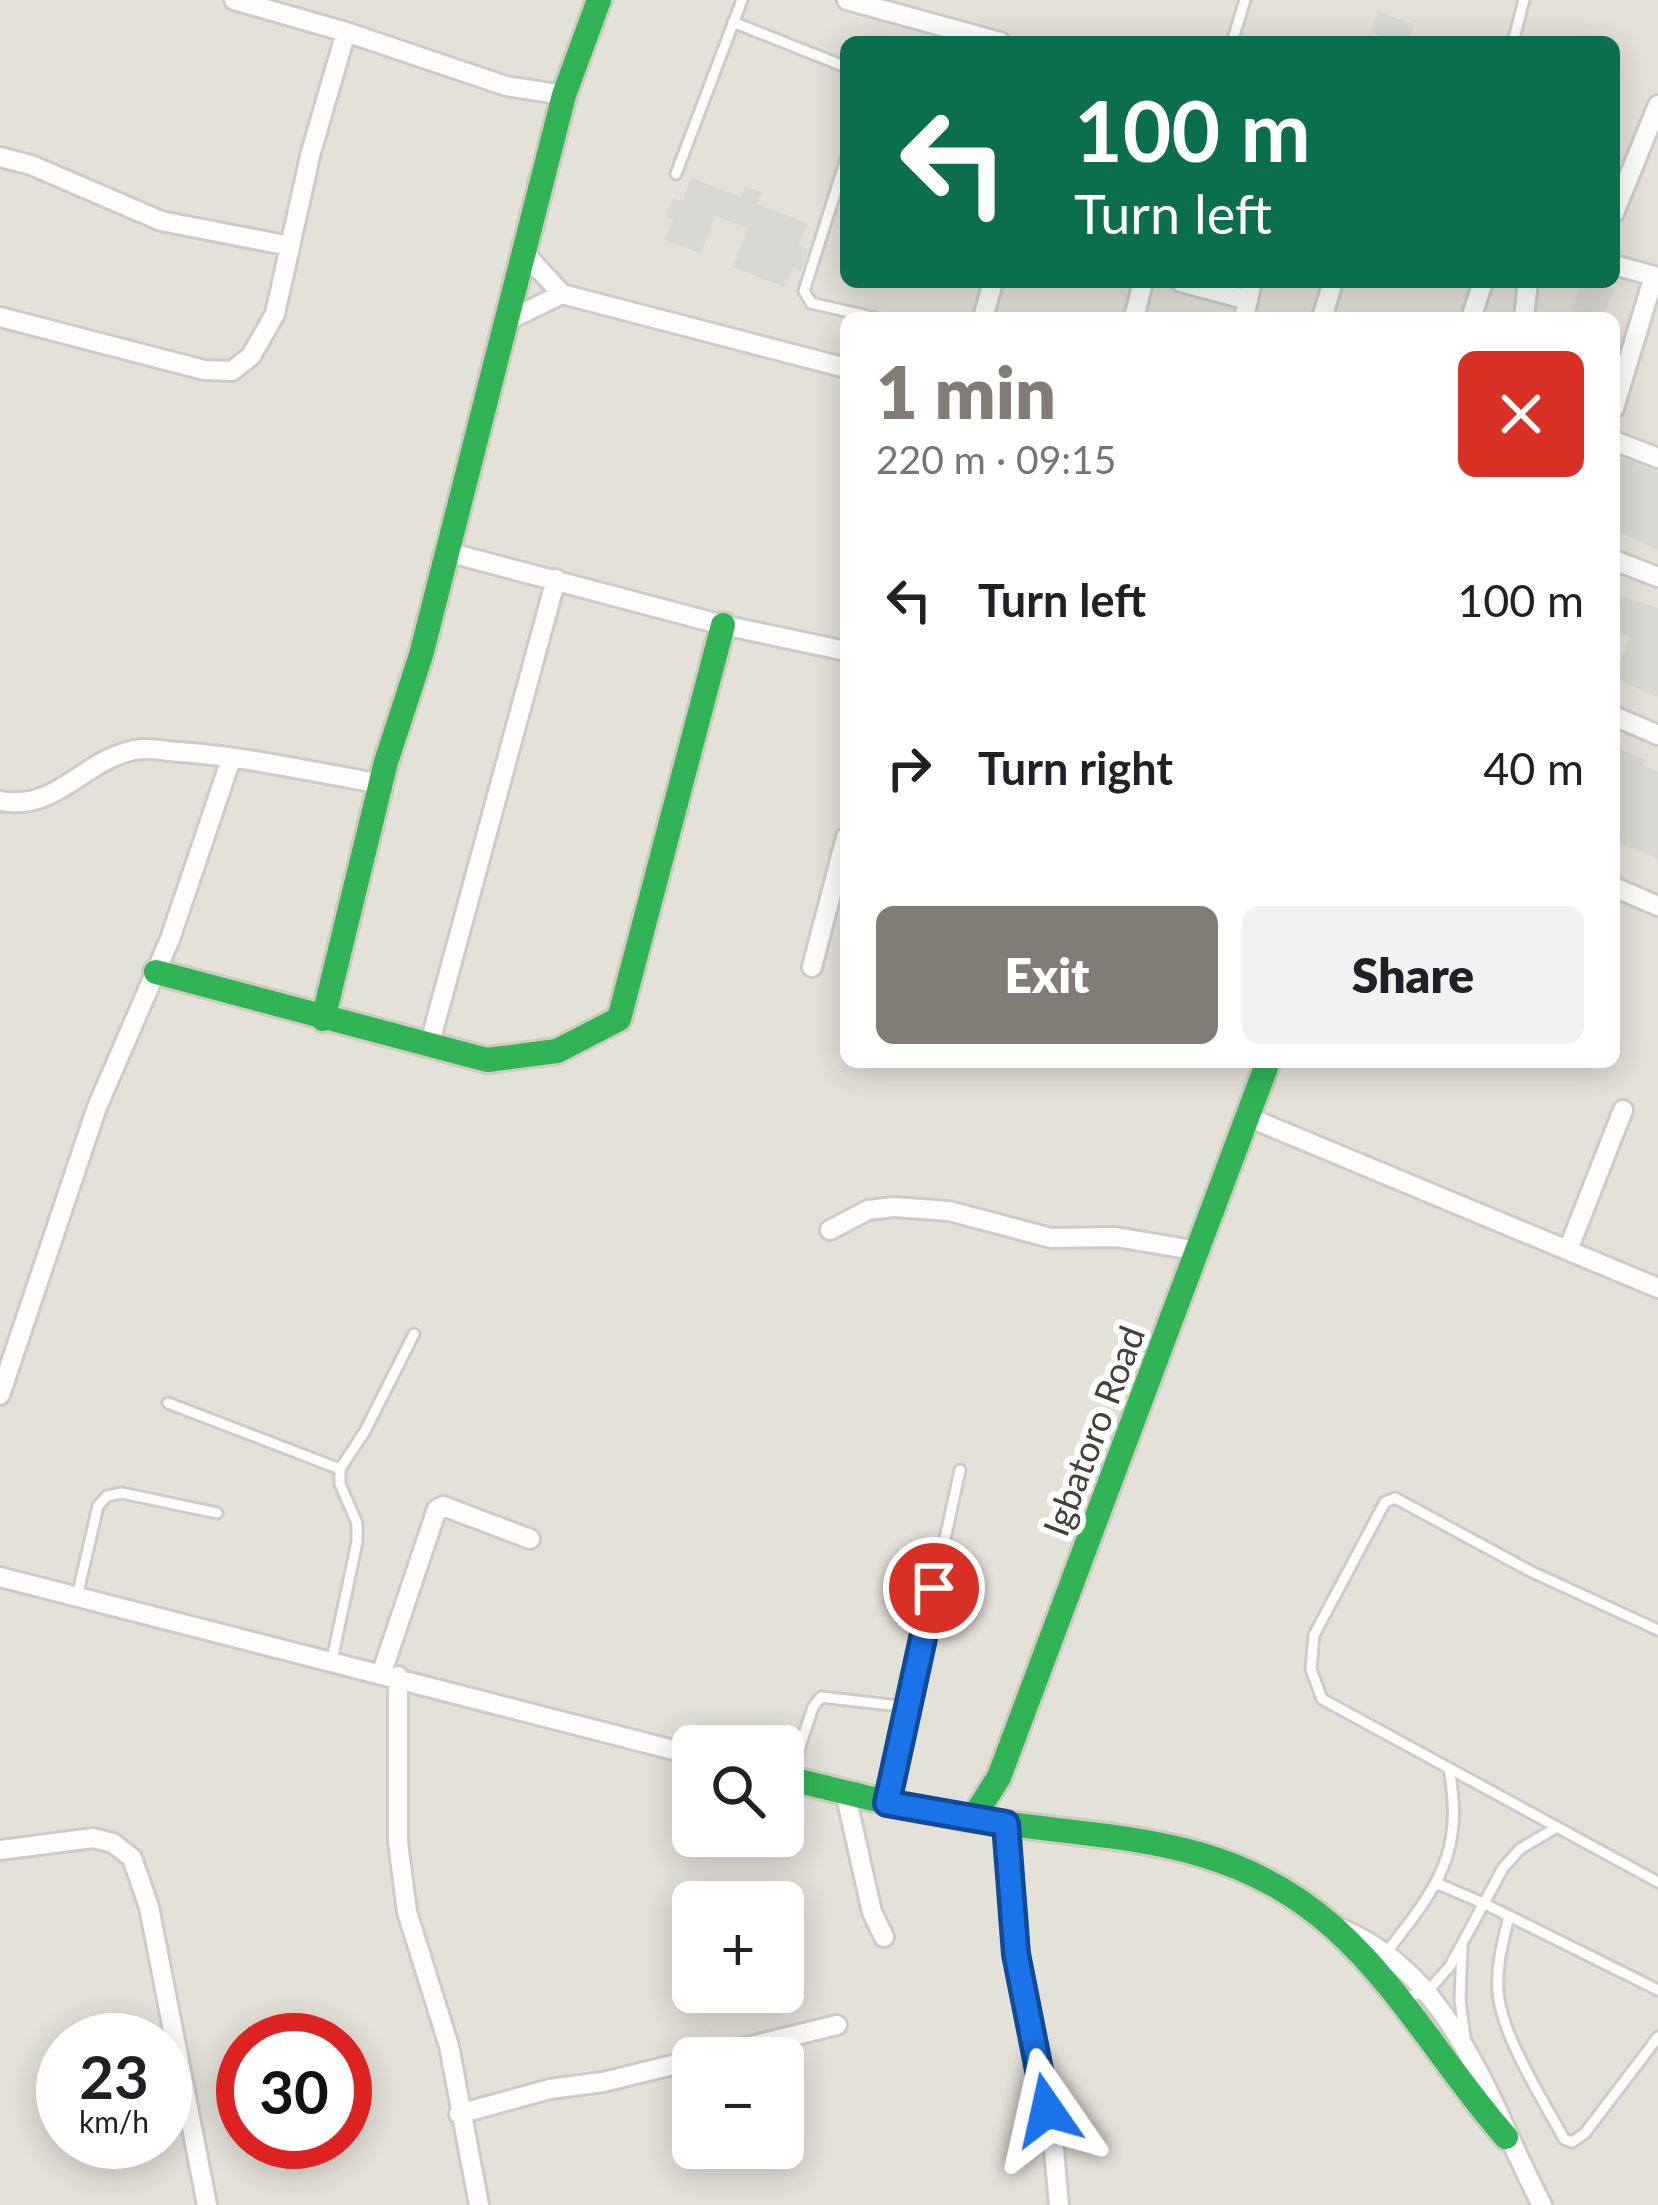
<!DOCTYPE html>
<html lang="en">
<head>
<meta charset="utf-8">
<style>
  body { margin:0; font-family:Lato,sans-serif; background:#f2f2f2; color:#202124; height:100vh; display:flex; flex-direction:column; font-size:45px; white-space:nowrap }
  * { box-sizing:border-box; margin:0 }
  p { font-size:39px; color:#757577 }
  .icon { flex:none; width:66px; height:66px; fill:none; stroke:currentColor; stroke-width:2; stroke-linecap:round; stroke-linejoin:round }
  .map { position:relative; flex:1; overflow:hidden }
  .sheet { position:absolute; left:840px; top:312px; width:780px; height:756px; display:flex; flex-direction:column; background:#fff; border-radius:18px; box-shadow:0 6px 30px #0003 }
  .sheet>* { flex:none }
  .guide { position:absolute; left:840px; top:36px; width:780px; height:252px; border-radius:18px; box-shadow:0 6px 30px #0003; background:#0b6e4f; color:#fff; overflow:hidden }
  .buttons { position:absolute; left:672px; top:1725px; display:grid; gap:24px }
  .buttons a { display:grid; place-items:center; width:132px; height:132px; border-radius:18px; background:#fff; box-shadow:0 6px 30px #0003; font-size:60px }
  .speed { position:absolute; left:36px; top:2013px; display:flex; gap:24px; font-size:60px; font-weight:700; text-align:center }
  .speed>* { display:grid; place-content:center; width:156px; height:156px; border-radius:50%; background:#fff; box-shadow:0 6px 30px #0003; line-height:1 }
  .speed small { font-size:30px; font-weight:400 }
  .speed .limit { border:18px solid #d22; background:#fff; color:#111 }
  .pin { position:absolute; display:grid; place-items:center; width:102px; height:102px; color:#fff; margin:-51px; border:6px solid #fff; border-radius:50%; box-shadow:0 3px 12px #0007 }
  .me { position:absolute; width:132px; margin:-66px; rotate:349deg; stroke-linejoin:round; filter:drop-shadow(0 0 9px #0008) }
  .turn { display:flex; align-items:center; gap:42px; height:252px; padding:0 36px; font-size:54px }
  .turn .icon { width:156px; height:156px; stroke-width:2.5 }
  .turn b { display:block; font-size:84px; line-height:102px }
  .round { display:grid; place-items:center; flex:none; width:126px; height:126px; border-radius:18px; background:#f2f2f2 }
  .headline { display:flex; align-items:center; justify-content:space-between; height:204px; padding:0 36px }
  h1 { font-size:72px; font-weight:800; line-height:90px; color:#817d76 }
  .button { display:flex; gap:24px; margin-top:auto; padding:24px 36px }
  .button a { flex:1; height:138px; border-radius:18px; background:#817d76; color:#fff; font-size:48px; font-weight:800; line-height:138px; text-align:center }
  .button a+a { background:#f2f2f2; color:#202124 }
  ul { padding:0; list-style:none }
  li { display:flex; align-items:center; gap:36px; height:168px; padding:0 36px }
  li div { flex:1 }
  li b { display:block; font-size:45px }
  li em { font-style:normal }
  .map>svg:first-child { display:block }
  .residential { fill:#e3e1d8; fill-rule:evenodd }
  .building { fill:#d9d8d3 }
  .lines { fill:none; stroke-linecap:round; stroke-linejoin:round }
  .lane-casing { stroke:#ceccc8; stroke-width:15 }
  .street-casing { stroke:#ceccc8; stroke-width:24 }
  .fast-casing { stroke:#ceccc1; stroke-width:30 }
  .lane { stroke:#fdfdfc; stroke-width:9 }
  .street { stroke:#fdfdfc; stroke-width:18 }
  .fast { stroke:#30b455; stroke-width:24 }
  .route-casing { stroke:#114b97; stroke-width:30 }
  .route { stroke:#1a73e8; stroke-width:21 }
  .labels { text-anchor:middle; stroke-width:12; stroke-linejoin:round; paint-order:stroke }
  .street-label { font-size:36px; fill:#454037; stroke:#fff }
</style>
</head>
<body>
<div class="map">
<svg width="1658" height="2205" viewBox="0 0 1658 2205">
  <rect width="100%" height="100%" fill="#f0efea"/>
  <path class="residential" d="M0,0h1658v2205h-1658zM846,42h768v240h-768zM846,318h768v744h-768zM693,1746h90v90h-90zM693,1902h90v90h-90zM63,2040h102v102h-102zM243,2040h102v102h-102zM693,2058h90v90h-90z"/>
  <path class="building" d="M1378,11l36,14 -6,17h-13l-25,-10z
    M691,178l50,19 4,-11 17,6 -5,12 50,19 -8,22 9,4 -7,22 -8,-3 -8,19 -52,-20 15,-39 -33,-12 -14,37 -36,-13 8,-20 -7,-3 7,-19 10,3z
    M1582,282l32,7 -11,29h-35z
    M1614,455l44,17v78l-44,-20z
    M1614,594l44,14v89l-44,-19 16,-41 -16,-6z
    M1614,747l32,13 -3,6 15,6v87l-44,-18z"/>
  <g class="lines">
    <defs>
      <path id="lane" d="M733,22l113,45
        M1232,42l13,-42
        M1513,42l11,-42
        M846,159l-42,132 7,12 65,15
        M676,174l66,-174
        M168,1403l172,66
        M77,1597l21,-91 9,-10 15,-3 95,20
        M1658,1630l-128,-59 -135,-73 -10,4 -71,133 -3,34 11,30 336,183
        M332,1660l25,-118v-19l-17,-39v-15l25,-38 49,-97
        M791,1774l22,-67 8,-10 87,10
        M888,1799l72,-329
        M1436,1883l47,20 175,87
        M1509,1916c-6,25 -13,49 -11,75 3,45 45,108 66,148l8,3 13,-9 73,-96
        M1462,1947l-2,53 5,38
        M1386,1953c50,-65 79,-98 63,-184
        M1401,1998l26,-6 23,-26 53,-98 17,-19 37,-22"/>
      <path id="street" d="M234,0l112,32 160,54 58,9
        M847,0l153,42
        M0,157l31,8 130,56 129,25
        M1614,213l44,-108
        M526,255l36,39 284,74
        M1614,265l44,12
        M1181,282l67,18
        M0,317l204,53 28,1 19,-15 24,-42 36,-162 35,-120
        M983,318l10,-36
        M1134,318l9,-36
        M1244,318l8,-36
        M1322,318l11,-36
        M1471,318l12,-36
        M1524,318l4,-36
        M507,321l55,-27
        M1614,408l40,-132
        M1614,441l44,17
        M447,552l276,73 123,26
        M1614,560l44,17
        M1614,716l44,19
        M0,801c58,10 80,-39 134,-51 14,-3 31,1 46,2 67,5 135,20 201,32
        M1614,887l44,19
        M812,967l34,-130
        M429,1046l127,-467
        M1248,1117l410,171
        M830,1230l38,-20 26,-3 55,4 102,27 65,-1 83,14
        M1568,1250l55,-140
        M0,1395l97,-288 73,-168 61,-180
        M0,1577l693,178
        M382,1672l55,-163 6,-3 87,33
        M398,1676v166l9,70 42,134 30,159
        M845,1792l27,120 12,25
        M1006,1824l10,130 38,196 5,55
        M0,1850l93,-12 20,5 19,15 17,49 58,298
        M1337,1927c117,46 152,177 205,278
        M701,2058l136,-33
        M459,2114l91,-25 53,-7 90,-22"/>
      <path id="fast" d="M156,972l331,88 70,-9 62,-32 104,-394
        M323,1019l63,-257 35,-107 143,-560 35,-95
        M783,1777c65,16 130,33 197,43 129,20 247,13 352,106 68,60 114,143 174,211
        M973,1818l26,-41 269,-715"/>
    </defs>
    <use href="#lane" class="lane-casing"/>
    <use href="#street" class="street-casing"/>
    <use href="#fast" class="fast-casing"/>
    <use href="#lane" class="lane"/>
    <use href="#street" class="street"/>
    <use href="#fast" class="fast"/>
  </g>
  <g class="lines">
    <defs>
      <path id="route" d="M934,1588l-47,215 119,21 10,130 31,156"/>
    </defs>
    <use href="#route" class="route-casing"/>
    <use href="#route" class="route"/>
  </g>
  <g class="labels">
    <g class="street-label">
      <text transform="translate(1094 1431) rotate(-69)" y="13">Igbatoro Road</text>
    </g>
  </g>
</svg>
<div class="buttons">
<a><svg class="icon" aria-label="search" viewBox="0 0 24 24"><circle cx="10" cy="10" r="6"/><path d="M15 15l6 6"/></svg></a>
<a>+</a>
<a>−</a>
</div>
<div class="speed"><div>23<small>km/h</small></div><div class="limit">30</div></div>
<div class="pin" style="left:934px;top:1588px;background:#d93025"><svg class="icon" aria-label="arrive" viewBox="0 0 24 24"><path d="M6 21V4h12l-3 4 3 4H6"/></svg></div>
<svg class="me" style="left:1047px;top:2110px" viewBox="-20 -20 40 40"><path d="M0-17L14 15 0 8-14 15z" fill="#1a73e8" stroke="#fff" stroke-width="4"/></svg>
<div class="guide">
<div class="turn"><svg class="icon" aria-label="left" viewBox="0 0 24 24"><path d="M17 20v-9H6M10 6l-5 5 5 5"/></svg><div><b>100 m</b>Turn left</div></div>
</div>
<section class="sheet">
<div class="headline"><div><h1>1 min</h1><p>220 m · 09:15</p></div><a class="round" style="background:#d93025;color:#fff"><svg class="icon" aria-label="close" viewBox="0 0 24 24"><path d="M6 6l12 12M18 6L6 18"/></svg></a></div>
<ul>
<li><svg class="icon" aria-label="left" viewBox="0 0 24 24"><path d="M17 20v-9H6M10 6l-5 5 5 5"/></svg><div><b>Turn left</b></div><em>100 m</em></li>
<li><svg class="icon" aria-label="right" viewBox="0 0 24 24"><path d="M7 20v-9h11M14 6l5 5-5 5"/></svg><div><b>Turn right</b></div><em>40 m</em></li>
</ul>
<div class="button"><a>Exit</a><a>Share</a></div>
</section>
</div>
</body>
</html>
